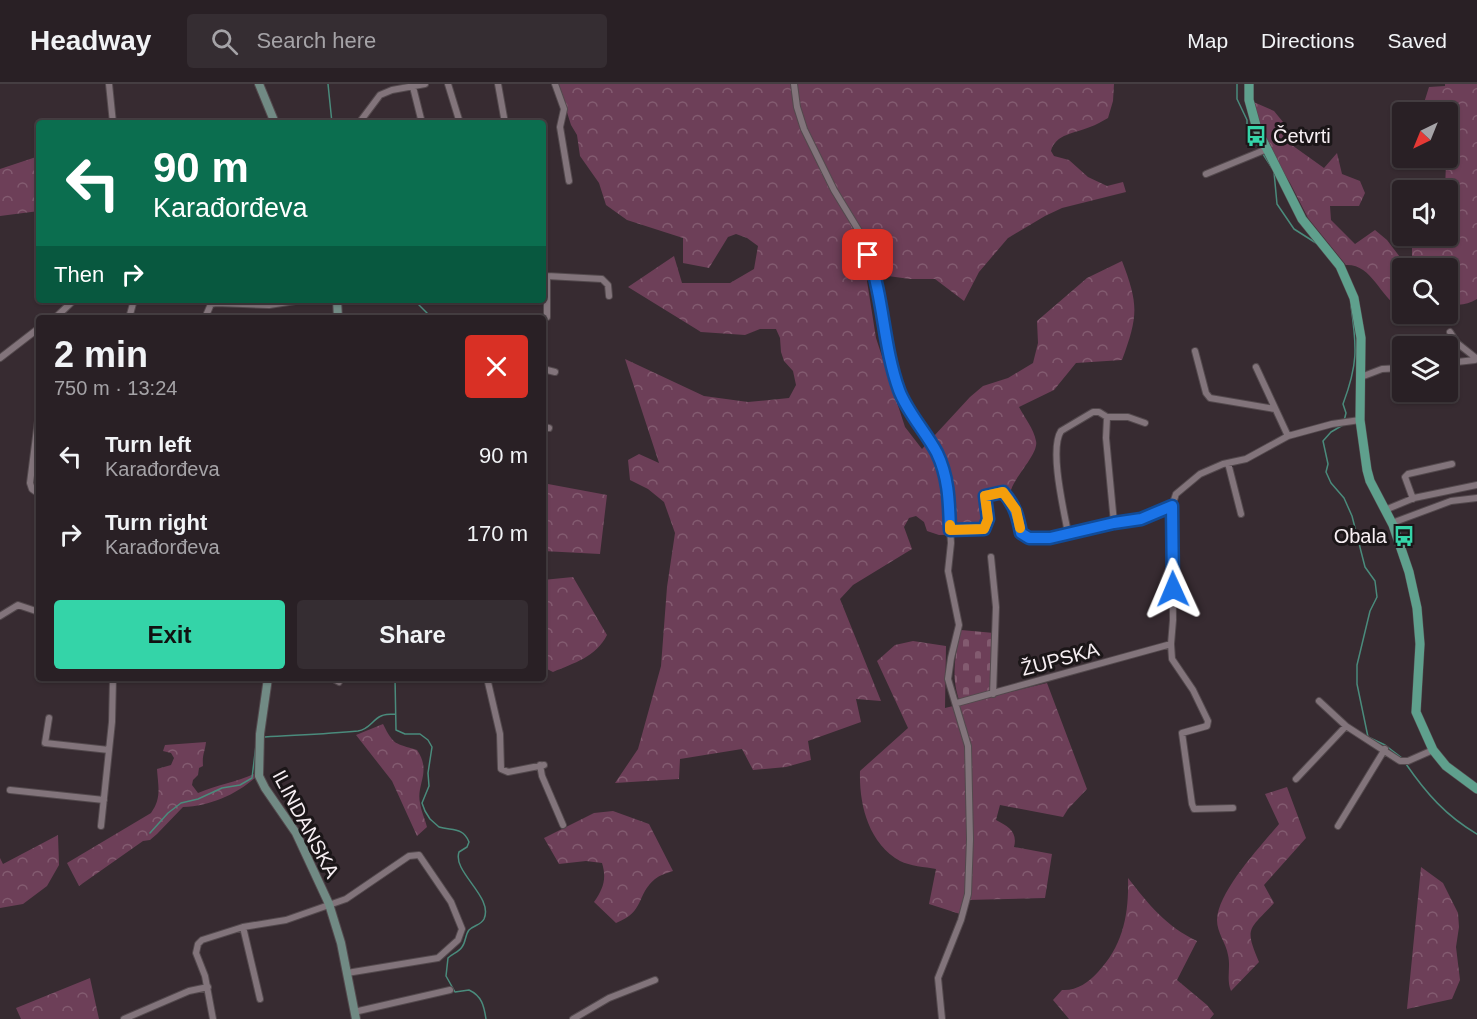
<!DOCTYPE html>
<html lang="en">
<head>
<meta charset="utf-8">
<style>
  body { margin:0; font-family:Helvetica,sans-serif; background:#352d32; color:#f1f3f6; height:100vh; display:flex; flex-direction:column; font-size:22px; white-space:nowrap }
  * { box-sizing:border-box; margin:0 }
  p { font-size:20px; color:#a5a3a7 }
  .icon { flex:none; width:33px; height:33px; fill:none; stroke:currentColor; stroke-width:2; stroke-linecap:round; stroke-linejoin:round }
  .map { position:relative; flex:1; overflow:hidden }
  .sheet { position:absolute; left:36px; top:231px; width:510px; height:366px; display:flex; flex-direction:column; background:#292025; border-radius:6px; box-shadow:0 2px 4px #0004,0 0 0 2px #453e42 }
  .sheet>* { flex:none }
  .hud { position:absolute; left:36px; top:36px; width:510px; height:183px; border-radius:6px; box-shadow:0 2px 4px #0004,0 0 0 2px #453e42; background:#0b6e4f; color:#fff; overflow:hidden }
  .needle { width:39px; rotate:223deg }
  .tools { position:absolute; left:1392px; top:18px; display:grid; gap:12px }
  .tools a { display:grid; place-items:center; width:66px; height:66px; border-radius:6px; background:#292025; box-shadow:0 2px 4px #0004,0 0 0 2px #453e42; font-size:30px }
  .pin { position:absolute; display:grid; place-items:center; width:51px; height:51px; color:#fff; margin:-26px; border-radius:12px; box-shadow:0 3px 9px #0006 }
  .me { position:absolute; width:66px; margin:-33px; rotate:359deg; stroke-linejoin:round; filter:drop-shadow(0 0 4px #0008) }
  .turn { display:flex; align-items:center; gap:21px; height:126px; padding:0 18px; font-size:27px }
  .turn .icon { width:78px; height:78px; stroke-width:2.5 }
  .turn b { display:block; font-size:42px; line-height:51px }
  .then { display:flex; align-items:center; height:57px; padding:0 18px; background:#0003; gap:12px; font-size:22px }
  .round { display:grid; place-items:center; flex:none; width:63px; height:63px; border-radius:6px; background:#352d32 }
  .head { display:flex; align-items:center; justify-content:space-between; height:102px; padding:0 18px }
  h1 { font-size:36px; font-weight:800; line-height:45px }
  .cta { display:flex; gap:12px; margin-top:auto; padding:12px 18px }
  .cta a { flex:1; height:69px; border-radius:6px; background:#34d4a8; color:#111; font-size:24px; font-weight:800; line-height:69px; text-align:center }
  .cta a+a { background:#352d32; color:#f1f3f6 }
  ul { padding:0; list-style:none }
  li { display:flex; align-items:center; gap:18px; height:78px; padding:0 18px }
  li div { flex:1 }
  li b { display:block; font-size:22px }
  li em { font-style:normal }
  header { display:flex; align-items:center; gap:36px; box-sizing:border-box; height:84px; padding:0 30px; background:#292025; border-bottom:2px solid #453e42 }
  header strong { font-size:28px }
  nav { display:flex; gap:33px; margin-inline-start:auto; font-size:21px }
  .search { width:420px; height:54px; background:#352d32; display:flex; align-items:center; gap:15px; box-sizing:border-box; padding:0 21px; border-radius:6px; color:#a5a3a7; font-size:22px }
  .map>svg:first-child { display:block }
  .forest { fill:url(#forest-crowns) }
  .cemetery { fill:url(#cemetery-stones) }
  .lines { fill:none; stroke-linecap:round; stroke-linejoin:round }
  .stream { stroke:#4a8b7c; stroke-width:1.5 }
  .street-casing { stroke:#53494d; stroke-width:8 }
  .secondary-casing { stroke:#53494d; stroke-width:10 }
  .primary-casing { stroke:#53494d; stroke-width:10 }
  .street { stroke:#82747b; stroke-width:6 }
  .secondary { stroke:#718a84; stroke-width:8 }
  .primary { stroke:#5fa08d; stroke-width:9 }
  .route-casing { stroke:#114b97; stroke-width:15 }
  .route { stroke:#1a73e8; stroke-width:10 }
  .slow { stroke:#f59e0b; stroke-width:10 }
  .labels { text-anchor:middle; stroke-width:6; stroke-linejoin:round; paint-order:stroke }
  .poi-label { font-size:20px; fill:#f7eff3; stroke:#1b1618; text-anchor:start }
  .street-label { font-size:20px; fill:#f7eff3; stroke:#1b1618 }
</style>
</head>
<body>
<header>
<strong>Headway</strong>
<div class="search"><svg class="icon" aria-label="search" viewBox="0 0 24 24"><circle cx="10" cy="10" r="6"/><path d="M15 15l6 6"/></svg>Search here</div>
<nav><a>Map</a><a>Directions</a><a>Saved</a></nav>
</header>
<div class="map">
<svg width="1477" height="935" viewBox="0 0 1477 935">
  <defs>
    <pattern id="forest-crowns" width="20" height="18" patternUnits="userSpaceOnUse" patternTransform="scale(1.5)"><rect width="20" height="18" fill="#6d3f58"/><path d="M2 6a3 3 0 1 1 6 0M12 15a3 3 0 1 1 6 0" fill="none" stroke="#835b70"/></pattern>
    <pattern id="cemetery-stones" width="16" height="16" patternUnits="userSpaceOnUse" patternTransform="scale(1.5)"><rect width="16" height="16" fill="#6d3f58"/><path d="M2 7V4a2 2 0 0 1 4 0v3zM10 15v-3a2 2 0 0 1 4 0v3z" fill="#835b70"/></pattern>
  </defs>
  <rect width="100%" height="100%" fill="#372b31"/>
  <path class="forest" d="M558,0h556l-1,17 -5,17c-6,3 -12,7 -18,9 -14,6 -35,7 -39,24l3,5 15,4 19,17 19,9 16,-4 3,10 -64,16 -17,8 -37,22 -29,34 -15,29 -29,-22h-25l-37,-5 -6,7 9,57 29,89 17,22 48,-52 13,-11 25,-8 25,-15 5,-20 -1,-22 50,-43 35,-17c17,44 16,55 0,99l-46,3 -22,27 -35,17c5,10 15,22 17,34 3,12 -20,34 -25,49l-30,6v38l-42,1 -12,-4 -3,-9 -8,-6 -7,2 -5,9 8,22 -59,36 -13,14 41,102 -25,-2 5,23 -53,19 3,19 -25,7 -33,3 -11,-21 -62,10 -1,20 -64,4 23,-34 23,-83 6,-79 8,-54 -11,-31 -16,-13 -18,-9 -2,-20 11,-6 20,9 -34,-104 79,37 44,6 41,-4 7,-13 -3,-14 -9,-10 -3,-9 -1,-14 -4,-9h-16l-15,6 -44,-3 -73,-45 46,-31 8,27h48l24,-14 4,-23 -11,-8 -11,-4 -8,3 -19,31 -26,-5v-25l-56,-18 -21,-15 -7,-22 -19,-27 -3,-21 -6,-10z
    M1445,0h32v215c-10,6 -19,7 -29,4v-35h-46v40h-2c-21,-12 -28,-44 -54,-43l-38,-47 -18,-35 -33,-54 -8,-29 25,11 9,11 6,21 35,25 13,-15 5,21 18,7 5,12 -6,13h-29l1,14 24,24 20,-14 12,10 19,25 6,-3v-26h36v-46h-3l1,-27 -3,-5h5v-46h-24l-1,-6 6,-19 16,-1z
    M36,73l3,16v38l-39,5v-47z
    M548,400l59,11 -7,59 -57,-3v-53z
    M573,493l34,58c-11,22 -33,28 -54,37l-10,-5v-87z
    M913,557l33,5 -1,62 102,-25 40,106 -19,20 -5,8 -63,-12 -4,15c12,6 22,12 18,27l38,7 -7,44 -78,2 -7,14 -31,-10 7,-35c-11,-2 -26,-3 -36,-8 -32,-18 -41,-57 -40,-90l48,-43 -31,-67 18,-16z
    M383,640c11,22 12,19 34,26 15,22 -1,34 3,53 1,8 5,16 7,24l-10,9 -25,-55 -36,-46z
    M206,658c-1,10 -4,12 -3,24l-4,2 -1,7 -5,5 -1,5 6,8c19,-8 38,-11 56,-19l1,4c-20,17 -45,28 -72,29l-26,27 -7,6 -7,1 -64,45 -12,-23 84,-50c11,-15 7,-27 6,-44l14,-4 3,-7 -3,-5 -8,-2 2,-6z
    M1287,703l19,51 -42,47 10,18c-25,27 -30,24 -15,59l-28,29c-5,-12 0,-23 -3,-36 -2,-12 -11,-22 -11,-35 1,-29 44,-74 62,-96l-14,-30z
    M613,727l36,13 24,47c-6,2 -13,4 -18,8 -19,16 -10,33 -39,44l-22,-21c9,-13 13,-23 8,-39l-16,-2 -27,3 -15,-26 50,-25z
    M58,751l1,30 -12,21 -24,18 -23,4v-50l3,6z
    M1421,783l22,16 15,30 1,14 -3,20 4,33 -8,19 -45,10z
    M1128,794c20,26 39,49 69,63l-20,39 30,25 7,9 -4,5h-141l-16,-19 9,-10c14,1 26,-7 36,-18 25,-27 31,-57 30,-94z
    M90,894l9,41h-78l-5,-11z"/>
  <path class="cemetery" d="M961,546l33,3 -2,59 -33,8c-8,-24 -4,-45 2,-70z"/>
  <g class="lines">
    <path class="stream" d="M328,0l4,39
      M1237,0v15l10,21v11l14,19
      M1263,70l9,14
      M1274,88l3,32 17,25 22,14
      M414,216l18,18
      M1344,337l2,-8 -3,-9c15,-40 14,-56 8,-98
      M1343,341l-12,7 -8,9 5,23 -2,8 5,11 13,15 8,18 13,51 10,14 2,16 -7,14 -13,54v19l11,53 17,8 17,13
      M395,594l1,52 9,4h15l8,6 4,7 -4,26 1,13 -7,17 3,8 5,8 9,8c13,4 24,0 30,15l-2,5 -8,5c-7,20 35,45 25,67 -3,6 -10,6 -15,11 -4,5 -3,12 -7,17 -3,5 -10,7 -14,11l-2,18 9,16 14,-2c13,6 15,16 17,29
      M265,653c32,-2 62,-3 93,-6 12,-2 14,-11 23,-15 4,-2 10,-2 14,-2
      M1406,680c20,29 40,52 71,70
      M150,749l18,-20 13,-10 17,-4 24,-11 18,-3 12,-7 5,-41"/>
    <defs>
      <path id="street" d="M109,0l4,39
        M448,0l12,39
        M498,0l7,39
        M555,0l9,25 -4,18 9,54
        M794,0l3,23 7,22 30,61 25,41 15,41 10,56 15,63 38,62 10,28 4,62 -3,28 11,54 -8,33 -3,21 20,67 2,93 -2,55 -7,26 -23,58 4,41
        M413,3l9,36
        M359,39l21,-28 12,-5 33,-6
        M1206,90l61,-25
        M544,191l3,1v41
        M547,192l55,3 6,6 1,11
        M55,234l19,-18
        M129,234l5,-18
        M205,234l6,-14 5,-1 53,2 33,-5
        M1195,267l11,42 4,5 65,11
        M0,274l39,-30
        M1448,279l27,-3 1,-2 -19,-15 -7,-11
        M1256,283l32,69
        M543,285l12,3
        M1361,293l21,-8 20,-1
        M39,329l-9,70 2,6 7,5
        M1107,333l-1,21 8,85
        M543,343l6,1
        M1228,379l13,51
        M1413,415l-8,-22 3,-3 44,-10
        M1172,422l1,114 -2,24 1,15 21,31 15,31 -1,5 -25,7 10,71 2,5 39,-1
        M1385,426l29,-12 63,-13
        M1392,439l59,-22 26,-3
        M950,446l34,-1 4,-10 -3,-23 18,-4 13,18 5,23 8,5h21l64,-15 27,-4 31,-13 4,-12 24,-20 23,-10 23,-5 42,-23 44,-12 28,-4
        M1068,449c-4,-22 -19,-84 -7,-102l32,-19h6l8,5h21l17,6
        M991,473l5,50 -3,87
        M0,532l18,-11 21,7
        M332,594l7,4
        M487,594l13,56 1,35 7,3 36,-7
        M1319,617l27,25 54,35h8l25,-11
        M957,619l214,-59
        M49,634l-4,25 64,7
        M540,681l2,11 21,49
        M1296,695l50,-53
        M10,706l94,10
        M101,742l11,-104 1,-44
        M1338,742l47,-77
        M243,843l17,72
        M354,928l96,-22
        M124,935l65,-28 19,-4
        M213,935l-8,-43 -9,-23 2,-9 4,-4 41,-13 43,-7 60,-21 63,-43 10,-1 32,47 11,27 -4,11 -20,18 -91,15
        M573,935l36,-21 46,-18"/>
      <path id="secondary" d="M259,0l16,39
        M337,216l1,18
        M268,594l-8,56 -1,42 6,12 31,45 33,71 12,39 15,76"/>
      <path id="primary" d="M1249,0v16l8,29 45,90 38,47 14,32 7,40 -1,82 7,50 3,11 23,44 16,47 8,36 3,36 -4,68 17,38 13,16 31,23"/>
    </defs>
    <use href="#street" class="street-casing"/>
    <use href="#secondary" class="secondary-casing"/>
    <use href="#primary" class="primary-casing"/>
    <use href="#street" class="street"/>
    <use href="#secondary" class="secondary"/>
    <use href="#primary" class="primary"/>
  </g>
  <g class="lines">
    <defs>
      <path id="route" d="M868,171c16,43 15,91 31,135 8,22 27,42 38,63 12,25 12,50 13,77l34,-1 4,-10 -3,-23 18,-4c12,13 15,25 18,41l8,5h21l64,-15 27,-4 31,-13 1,83"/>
    </defs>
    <use href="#route" class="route-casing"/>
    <use href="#route" class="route"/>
    <path class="slow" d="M950,441v5l34,-1 4,-10 -3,-23 18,-4 13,18 4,18"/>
  </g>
  <defs>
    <symbol id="bus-bare" viewBox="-9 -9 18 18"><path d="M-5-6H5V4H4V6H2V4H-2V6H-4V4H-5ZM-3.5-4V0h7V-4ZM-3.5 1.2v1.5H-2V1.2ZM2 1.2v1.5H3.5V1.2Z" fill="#34d4a8" stroke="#1b1618" stroke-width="2.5" paint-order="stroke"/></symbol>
  </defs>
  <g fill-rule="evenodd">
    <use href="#bus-bare" x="1241" y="37" width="30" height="30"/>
    <use href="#bus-bare" x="1389" y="437" width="30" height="30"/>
  </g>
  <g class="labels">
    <g class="poi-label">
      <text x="1273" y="59">Četvrti</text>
      <text x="1387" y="459" text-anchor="end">Obala</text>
    </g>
    <g class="street-label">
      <text transform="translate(1060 575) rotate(-15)" y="7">ŽUPSKA</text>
      <text transform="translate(306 740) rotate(62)" y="7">ILINDANSKA</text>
    </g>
  </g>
</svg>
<div class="tools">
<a><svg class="needle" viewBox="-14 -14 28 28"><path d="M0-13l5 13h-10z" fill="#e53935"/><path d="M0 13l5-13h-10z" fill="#a5a3a7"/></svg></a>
<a><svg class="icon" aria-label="sound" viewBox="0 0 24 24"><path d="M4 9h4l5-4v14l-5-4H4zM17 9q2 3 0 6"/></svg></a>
<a><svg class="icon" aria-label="search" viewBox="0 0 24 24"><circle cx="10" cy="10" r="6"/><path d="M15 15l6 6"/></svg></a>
<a><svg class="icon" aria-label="layers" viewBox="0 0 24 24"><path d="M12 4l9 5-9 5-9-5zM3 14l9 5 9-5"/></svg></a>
</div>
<div class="pin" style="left:868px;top:171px;background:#d93025"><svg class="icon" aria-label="arrive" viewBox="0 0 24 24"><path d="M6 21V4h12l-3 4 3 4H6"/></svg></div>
<svg class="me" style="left:1173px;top:505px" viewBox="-20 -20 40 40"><path d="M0-17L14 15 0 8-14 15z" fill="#1a73e8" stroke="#fff" stroke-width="4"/></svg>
<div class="hud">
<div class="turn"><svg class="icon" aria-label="left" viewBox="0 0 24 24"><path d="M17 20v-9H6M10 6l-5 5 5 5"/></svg><div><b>90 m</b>Karađorđeva</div></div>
<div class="then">Then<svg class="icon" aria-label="right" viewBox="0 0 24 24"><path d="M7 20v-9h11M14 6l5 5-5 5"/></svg></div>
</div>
<section class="sheet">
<div class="head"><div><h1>2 min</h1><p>750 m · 13:24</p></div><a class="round" style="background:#d93025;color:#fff"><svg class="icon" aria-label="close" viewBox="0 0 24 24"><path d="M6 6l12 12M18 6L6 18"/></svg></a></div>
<ul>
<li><svg class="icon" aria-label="left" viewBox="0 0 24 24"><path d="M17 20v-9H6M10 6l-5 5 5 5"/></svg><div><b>Turn left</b><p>Karađorđeva</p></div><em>90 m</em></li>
<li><svg class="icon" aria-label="right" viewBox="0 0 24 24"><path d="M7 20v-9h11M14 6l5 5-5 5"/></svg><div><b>Turn right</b><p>Karađorđeva</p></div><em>170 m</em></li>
</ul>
<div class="cta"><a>Exit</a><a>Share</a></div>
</section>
</div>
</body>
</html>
